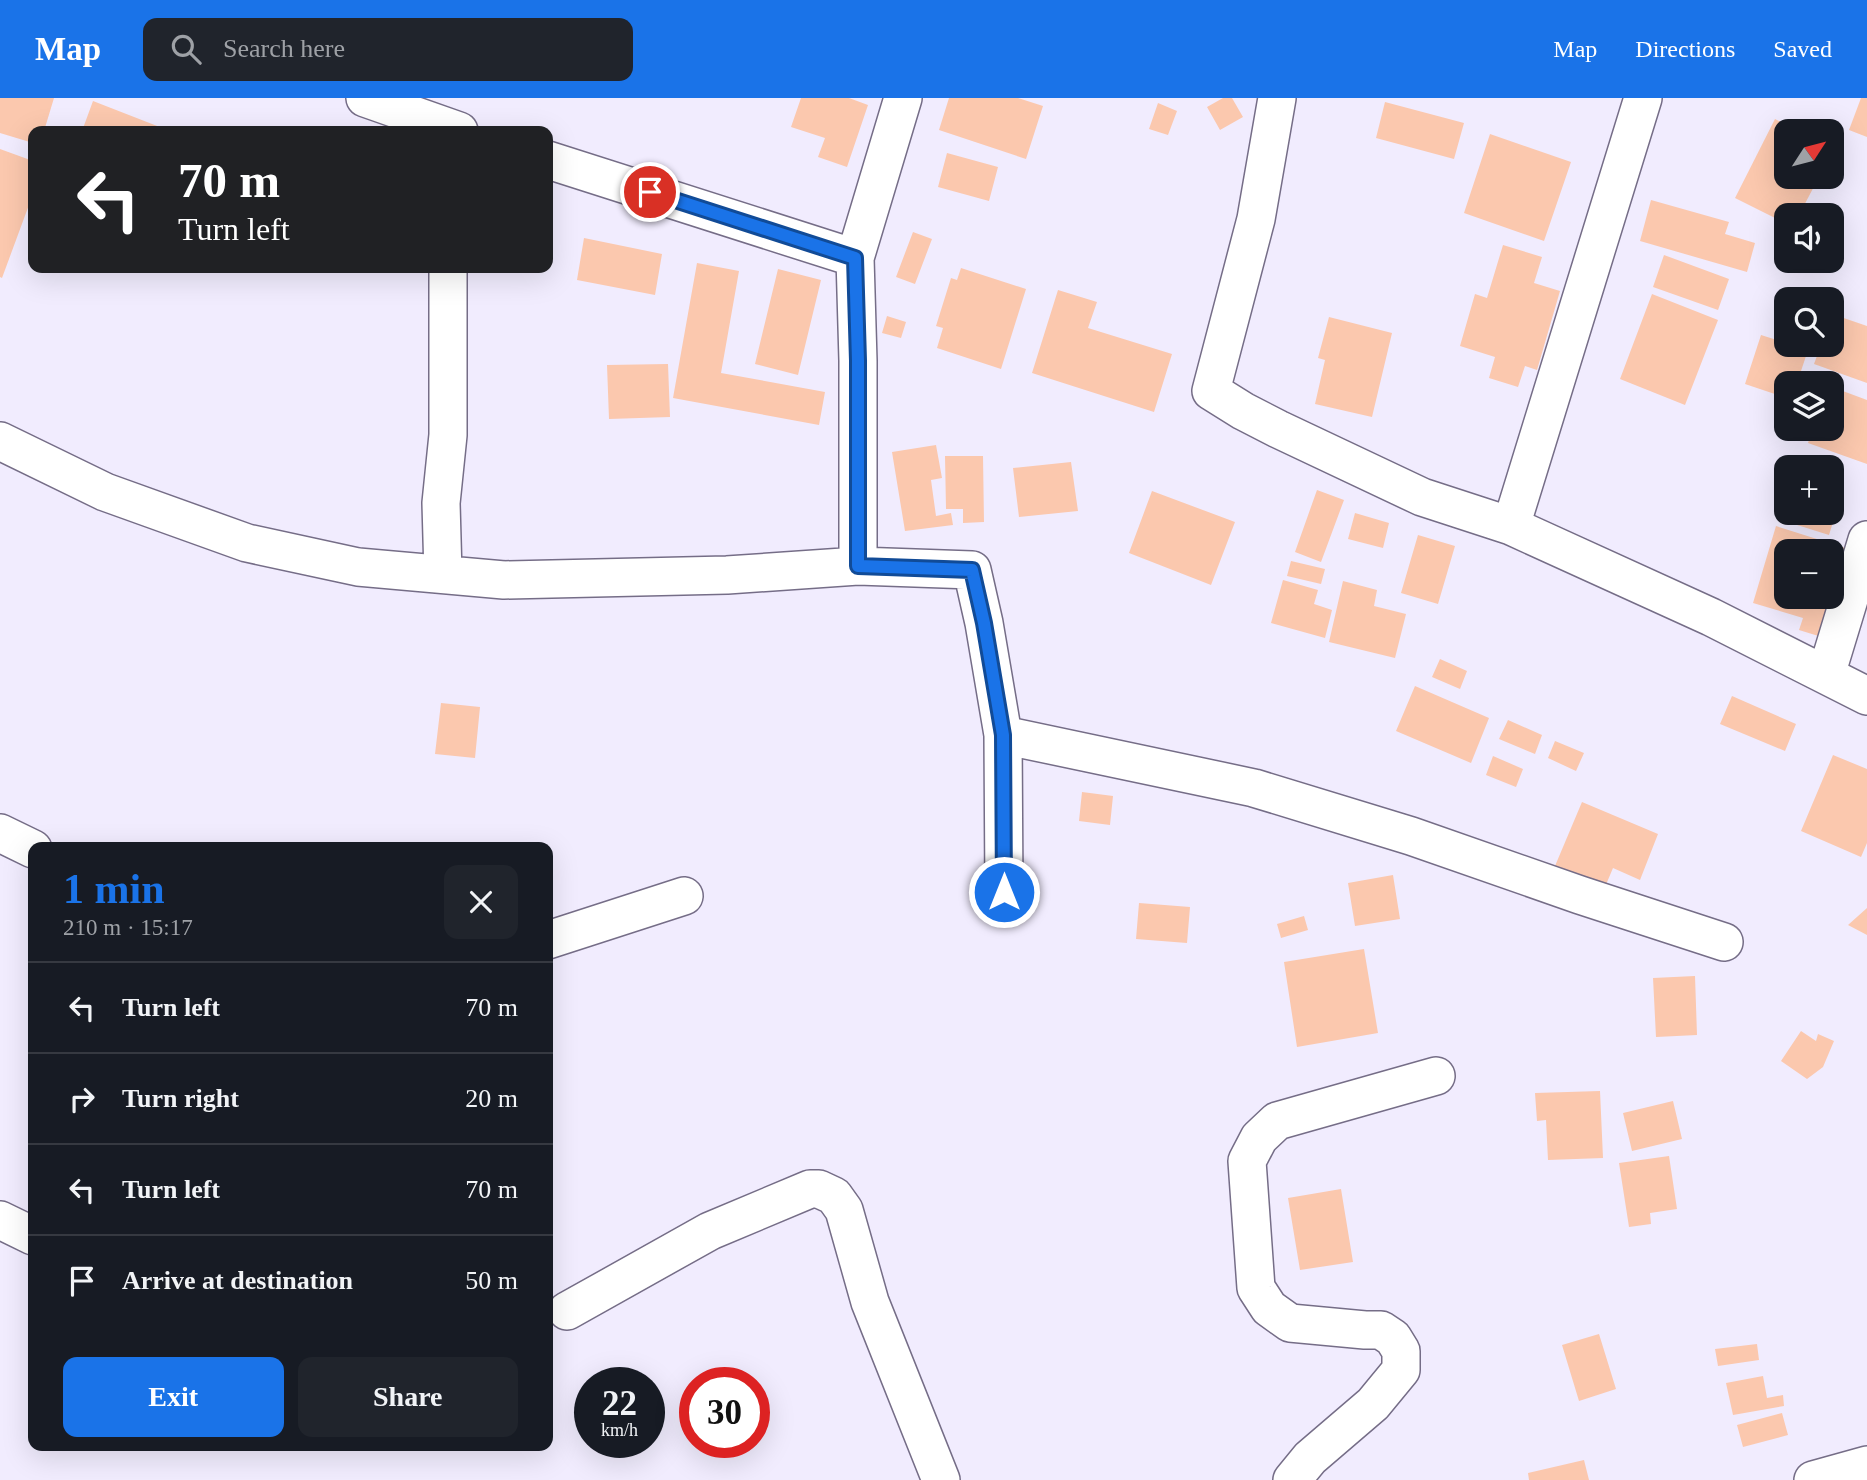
<!DOCTYPE html>
<html lang="en">
<head>
<meta charset="utf-8">
<style>
  body { margin:0; font-family:Georgia,serif; background:#20242c; color:#f1f3f6; height:100vh; display:flex; flex-direction:column; font-size:26px; white-space:nowrap }
  * { box-sizing:border-box; margin:0 }
  p { font-size:23px; color:#9ea1a6 }
  .icon { flex:none; width:38px; height:38px; fill:none; stroke:currentColor; stroke-width:2; stroke-linecap:round; stroke-linejoin:round }
  .map { position:relative; flex:1; overflow:hidden }
  .sheet { position:absolute; left:28px; top:744px; width:525px; height:609px; display:flex; flex-direction:column; background:#171b24; border-radius:14px; box-shadow:0 7px 28px #0002 }
  .sheet>* { flex:none }
  .guide { position:absolute; left:28px; top:28px; width:525px; height:147px; border-radius:14px; box-shadow:0 7px 28px #0002; background:#202124; color:#fff; overflow:hidden }
  .needle { width:46px; rotate:54deg }
  .buttons { position:absolute; left:1774px; top:21px; display:grid; gap:14px }
  .buttons a { display:grid; place-items:center; width:70px; height:70px; border-radius:14px; background:#171b24; box-shadow:0 7px 28px #0002; font-size:35px }
  .speed { position:absolute; left:574px; top:1269px; display:flex; gap:14px; font-size:35px; font-weight:700; text-align:center }
  .speed>* { display:grid; place-content:center; width:91px; height:91px; border-radius:50%; background:#171b24; box-shadow:0 7px 28px #0002; line-height:1 }
  .speed small { font-size:18px; font-weight:400 }
  .speed .limit { border:10px solid #d22; background:#fff; color:#111 }
  .pin { position:absolute; display:grid; place-items:center; width:60px; height:60px; color:#fff; margin:-30px; border:4px solid #fff; border-radius:50%; box-shadow:0 2px 7px #0007 }
  .me { position:absolute; width:77px; margin:-38px; rotate:0deg; stroke-linejoin:round; filter:drop-shadow(0 0 5px #0008) }
  .turn { display:flex; align-items:center; gap:24px; height:147px; padding:0 35px; font-size:32px }
  .turn .icon { width:91px; height:91px; stroke-width:2.5 }
  .turn b { display:block; font-size:49px; line-height:60px }
  .round { display:grid; place-items:center; flex:none; width:74px; height:74px; border-radius:14px; background:#20242c }
  .summary { display:flex; align-items:center; justify-content:space-between; height:119px; padding:0 35px }
  h1 { font-size:42px; font-weight:700; line-height:52px; color:#1a73e8 }
  .button { display:flex; gap:14px; margin-top:auto; padding:14px 35px }
  .button a { flex:1; height:80px; border-radius:14px; background:#1a73e8; color:#fff; font-size:28px; font-weight:700; line-height:80px; text-align:center }
  .button a+a { background:#20242c; color:#f1f3f6 }
  ul { padding:0; list-style:none }
  li { display:flex; align-items:center; gap:21px; height:91px; padding:0 35px; border-top:2px solid #363941 }
  li div { flex:1 }
  li b { display:block; font-size:26px }
  li em { font-style:normal }
  header { display:flex; align-items:center; gap:42px; box-sizing:border-box; height:98px; padding:0 35px; background:#1a73e8; color:#fff }
  header strong { font-size:33px }
  nav { display:flex; gap:38px; margin-inline-start:auto; font-size:24px }
  .search { width:490px; height:63px; background:#20242c; display:flex; align-items:center; gap:18px; box-sizing:border-box; padding:0 24px; border-radius:14px; color:#9ea1a6; font-size:26px }
  .map>svg:first-child { display:block }
  .building { fill:#fbc8ae; fill-rule:evenodd }
  .lines { fill:none; stroke-linecap:round; stroke-linejoin:round }
  .minor-casing { stroke:#756d87; stroke-width:40 }
  .minor { stroke:#fff; stroke-width:37 }
  .route-casing { stroke:#114b97; stroke-width:18 }
  .route { stroke:#1a73e8; stroke-width:12 }
</style>
</head>
<body>
<header>
<strong>Map</strong>
<div class="search"><svg class="icon" aria-label="search" viewBox="0 0 24 24"><circle cx="10" cy="10" r="6"/><path d="M15 15l6 6"/></svg>Search here</div>
<nav><a>Map</a><a>Directions</a><a>Saved</a></nav>
</header>
<div class="map">
<svg width="1867" height="1382" viewBox="0 0 1867 1382">
  <rect width="100%" height="100%" fill="#f1ecfe"/>
  <path class="building" d="M0,0h54l-10,33h-11v12l-33,-10z
    M801,0h48l19,7 -21,62 -29,-10 7,-19 -34,-11z
    M949,0h69l25,8 -17,53 -87,-29z
    M1223,0h9l11,19 -23,13 -13,-23z
    M1861,0h6v39l-18,-7z
    M93,3l77,30h-88z
    M1385,4l79,21 -10,36 -78,-21z
    M1158,5l19,8 -9,24 -19,-6z
    M1775,21l25,12h-13v46h32l-20,38h-12v9l-52,-26z
    M1490,36l81,28 -27,79 -80,-28z
    M0,51l33,12v33l-31,84 -2,-1z
    M947,55l51,14 -9,34 -51,-14z
    M1651,102l78,22 -4,12 30,9 -8,29 -107,-31z
    M913,134l19,7 -17,45 -19,-7z
    M584,140l78,16 -7,41 -78,-15z
    M1503,147l39,12 -8,26 26,8 -23,79 -12,-4 -7,21 -29,-9 6,-21 -35,-11 15,-52 12,4z
    M1664,157l65,24 -11,31 -65,-23z
    M697,165l42,8 -18,102 104,19 -6,33 -146,-27z
    M961,170l65,21 -25,80 -64,-21 6,-20 -7,-2 15,-48 6,2z
    M778,171l43,11 -23,95 -43,-11z
    M1058,192l39,12 -9,26 84,26 -18,58 -122,-39z
    M1652,196l66,26 -33,85 -65,-26z
    M1832,216l35,12v57l-53,-19 7,-19h11z
    M887,218l19,6 -5,16 -19,-5z
    M1329,219l63,16 -20,84 -57,-13 10,-44 -7,-2z
    M1761,237l47,15 -11,33h-10v15l-42,-14z
    M668,266l2,53 -61,2 -2,-54z
    M1832,289l35,13v64l-59,-21 5,-14h19z
    M936,347l6,33 -11,2 5,36 15,-3 2,12 -48,6 -13,-79z
    M945,358h38l1,66 -21,1v-14h-17z
    M1796,360l30,9h-33z
    M1071,364l7,49 -59,6 -6,-49z
    M1317,392l27,10 -23,62 -26,-10z
    M1152,393l83,31 -24,63 -82,-32z
    M1786,394l1,21h45v-16l8,2 -11,36 -51,-16z
    M1355,415l34,10 -6,25 -35,-9z
    M1776,428l79,25 -27,88 -29,-9 4,-12 -50,-15zM1787,453h45v46h-45z
    M1418,437l37,11 -17,58 -37,-11z
    M1291,463l34,8 -4,15 -34,-8z
    M1283,482l35,10 -4,14 18,6 -7,28 -54,-15z
    M1343,483l34,9 -3,16 32,8 -11,44 -66,-16z
    M1440,561l27,12 -7,18 -28,-12z
    M1415,588l74,32 -18,45 -75,-32z
    M1732,598l64,28 -11,27 -65,-27z
    M441,605l39,4 -5,51 -40,-4z
    M1508,622l34,15 -7,19 -36,-15z
    M1555,643l29,12 -8,18 -28,-13z
    M1833,657l34,14v74l-6,14 -60,-26z
    M1493,658l30,13 -7,18 -30,-12z
    M1082,694l31,4 -3,29 -31,-4z
    M1582,704l76,32 -18,46 -27,-12 -8,19 -50,-21z
    M1393,777l7,44 -45,7 -7,-43z
    M1139,805l51,4 -3,36 -51,-4z
    M1867,810v27l-19,-10z
    M1304,818l4,14 -27,8 -4,-14z
    M1364,851l14,84 -81,14 -13,-85z
    M1695,878l2,59 -41,2 -3,-59z
    M1801,933l15,10 2,-7 16,7 -11,26 -16,12 -26,-18z
    M1600,993l3,67 -55,2 -2,-40 -9,1 -2,-28z
    M1673,1003l9,38 -50,12 -9,-38z
    M1669,1058l8,53 -27,4 1,11 -22,3 -10,-64z
    M1341,1091l12,73 -53,8 -12,-72z
    M1599,1236l17,55 -37,12 -17,-56z
    M1757,1246l2,16 -41,6 -3,-17z
    M1763,1278l4,22 16,-3 1,11 -51,9 -7,-32z
    M1782,1315l6,22 -45,12 -6,-22z
    M1584,1362l5,20h-60l-1,-7z"/>
  <g class="lines">
    <defs>
      <path id="minor" d="M365,0l94,33
        M1277,0l-21,121 -45,172 32,20 35,18 144,68 89,29 200,91 156,79
        M548,62l307,98
        M0,343l105,51 142,51 111,24 146,13 223,-5 131,-9 114,4 12,53 19,112 1,157
        M1511,428l132,-428
        M858,468v-205l-3,-103 48,-160
        M443,476l-2,-71 7,-68v-167
        M1826,577l41,-135
        M1003,637l251,53 157,48 169,59 144,47
        M0,735l33,16
        M548,842l136,-44
        M0,1122l33,16
        M567,1213l143,-80 100,-42h9l15,7 10,14 26,92 71,178
        M1292,1382l18,-22 63,-54 28,-34v-19l-8,-13 -12,-8h-16l-75,-7 -21,-15 -13,-20 -9,-127 12,-23 18,-17 159,-45
        M1813,1382l54,-15"/>
    </defs>
    <use href="#minor" class="minor-casing"/>
    <use href="#minor" class="minor"/>
  </g>
  <g class="lines">
    <defs>
      <path id="route" d="M650,94l205,66 3,103v205l114,4 12,53 19,112 1,157"/>
    </defs>
    <use href="#route" class="route-casing"/>
    <use href="#route" class="route"/>
  </g>
</svg>
<div class="buttons">
<a><svg class="needle" viewBox="-14 -14 28 28"><path d="M0-13l5 13h-10z" fill="#e53935"/><path d="M0 13l5-13h-10z" fill="#9ea1a6"/></svg></a>
<a><svg class="icon" aria-label="sound" viewBox="0 0 24 24"><path d="M4 9h4l5-4v14l-5-4H4zM17 9q2 3 0 6"/></svg></a>
<a><svg class="icon" aria-label="search" viewBox="0 0 24 24"><circle cx="10" cy="10" r="6"/><path d="M15 15l6 6"/></svg></a>
<a><svg class="icon" aria-label="layers" viewBox="0 0 24 24"><path d="M12 4l9 5-9 5-9-5zM3 14l9 5 9-5"/></svg></a>
<a>+</a>
<a>−</a>
</div>
<div class="speed"><div>22<small>km/h</small></div><div class="limit">30</div></div>
<div class="pin" style="left:650px;top:94px;background:#d93025"><svg class="icon" aria-label="arrive" viewBox="0 0 24 24"><path d="M6 21V4h12l-3 4 3 4H6"/></svg></div>
<svg class="me" style="left:1004px;top:794px" viewBox="-20 -20 40 40"><circle r="17" fill="#1a73e8" stroke="#fff" stroke-width="3"/><path d="M0-11L8 9 0 5-8 9z" fill="#fff"/></svg>
<div class="guide">
<div class="turn"><svg class="icon" aria-label="left" viewBox="0 0 24 24"><path d="M17 20v-9H6M10 6l-5 5 5 5"/></svg><div><b>70 m</b>Turn left</div></div>
</div>
<section class="sheet">
<div class="summary"><div><h1>1 min</h1><p>210 m · 15:17</p></div><a class="round"><svg class="icon" aria-label="close" viewBox="0 0 24 24"><path d="M6 6l12 12M18 6L6 18"/></svg></a></div>
<ul>
<li><svg class="icon" aria-label="left" viewBox="0 0 24 24"><path d="M17 20v-9H6M10 6l-5 5 5 5"/></svg><div><b>Turn left</b></div><em>70 m</em></li>
<li><svg class="icon" aria-label="right" viewBox="0 0 24 24"><path d="M7 20v-9h11M14 6l5 5-5 5"/></svg><div><b>Turn right</b></div><em>20 m</em></li>
<li><svg class="icon" aria-label="left" viewBox="0 0 24 24"><path d="M17 20v-9H6M10 6l-5 5 5 5"/></svg><div><b>Turn left</b></div><em>70 m</em></li>
<li><svg class="icon" aria-label="arrive" viewBox="0 0 24 24"><path d="M6 21V4h12l-3 4 3 4H6"/></svg><div><b>Arrive at destination</b></div><em>50 m</em></li>
</ul>
<div class="button"><a>Exit</a><a>Share</a></div>
</section>
</div>
</body>
</html>
